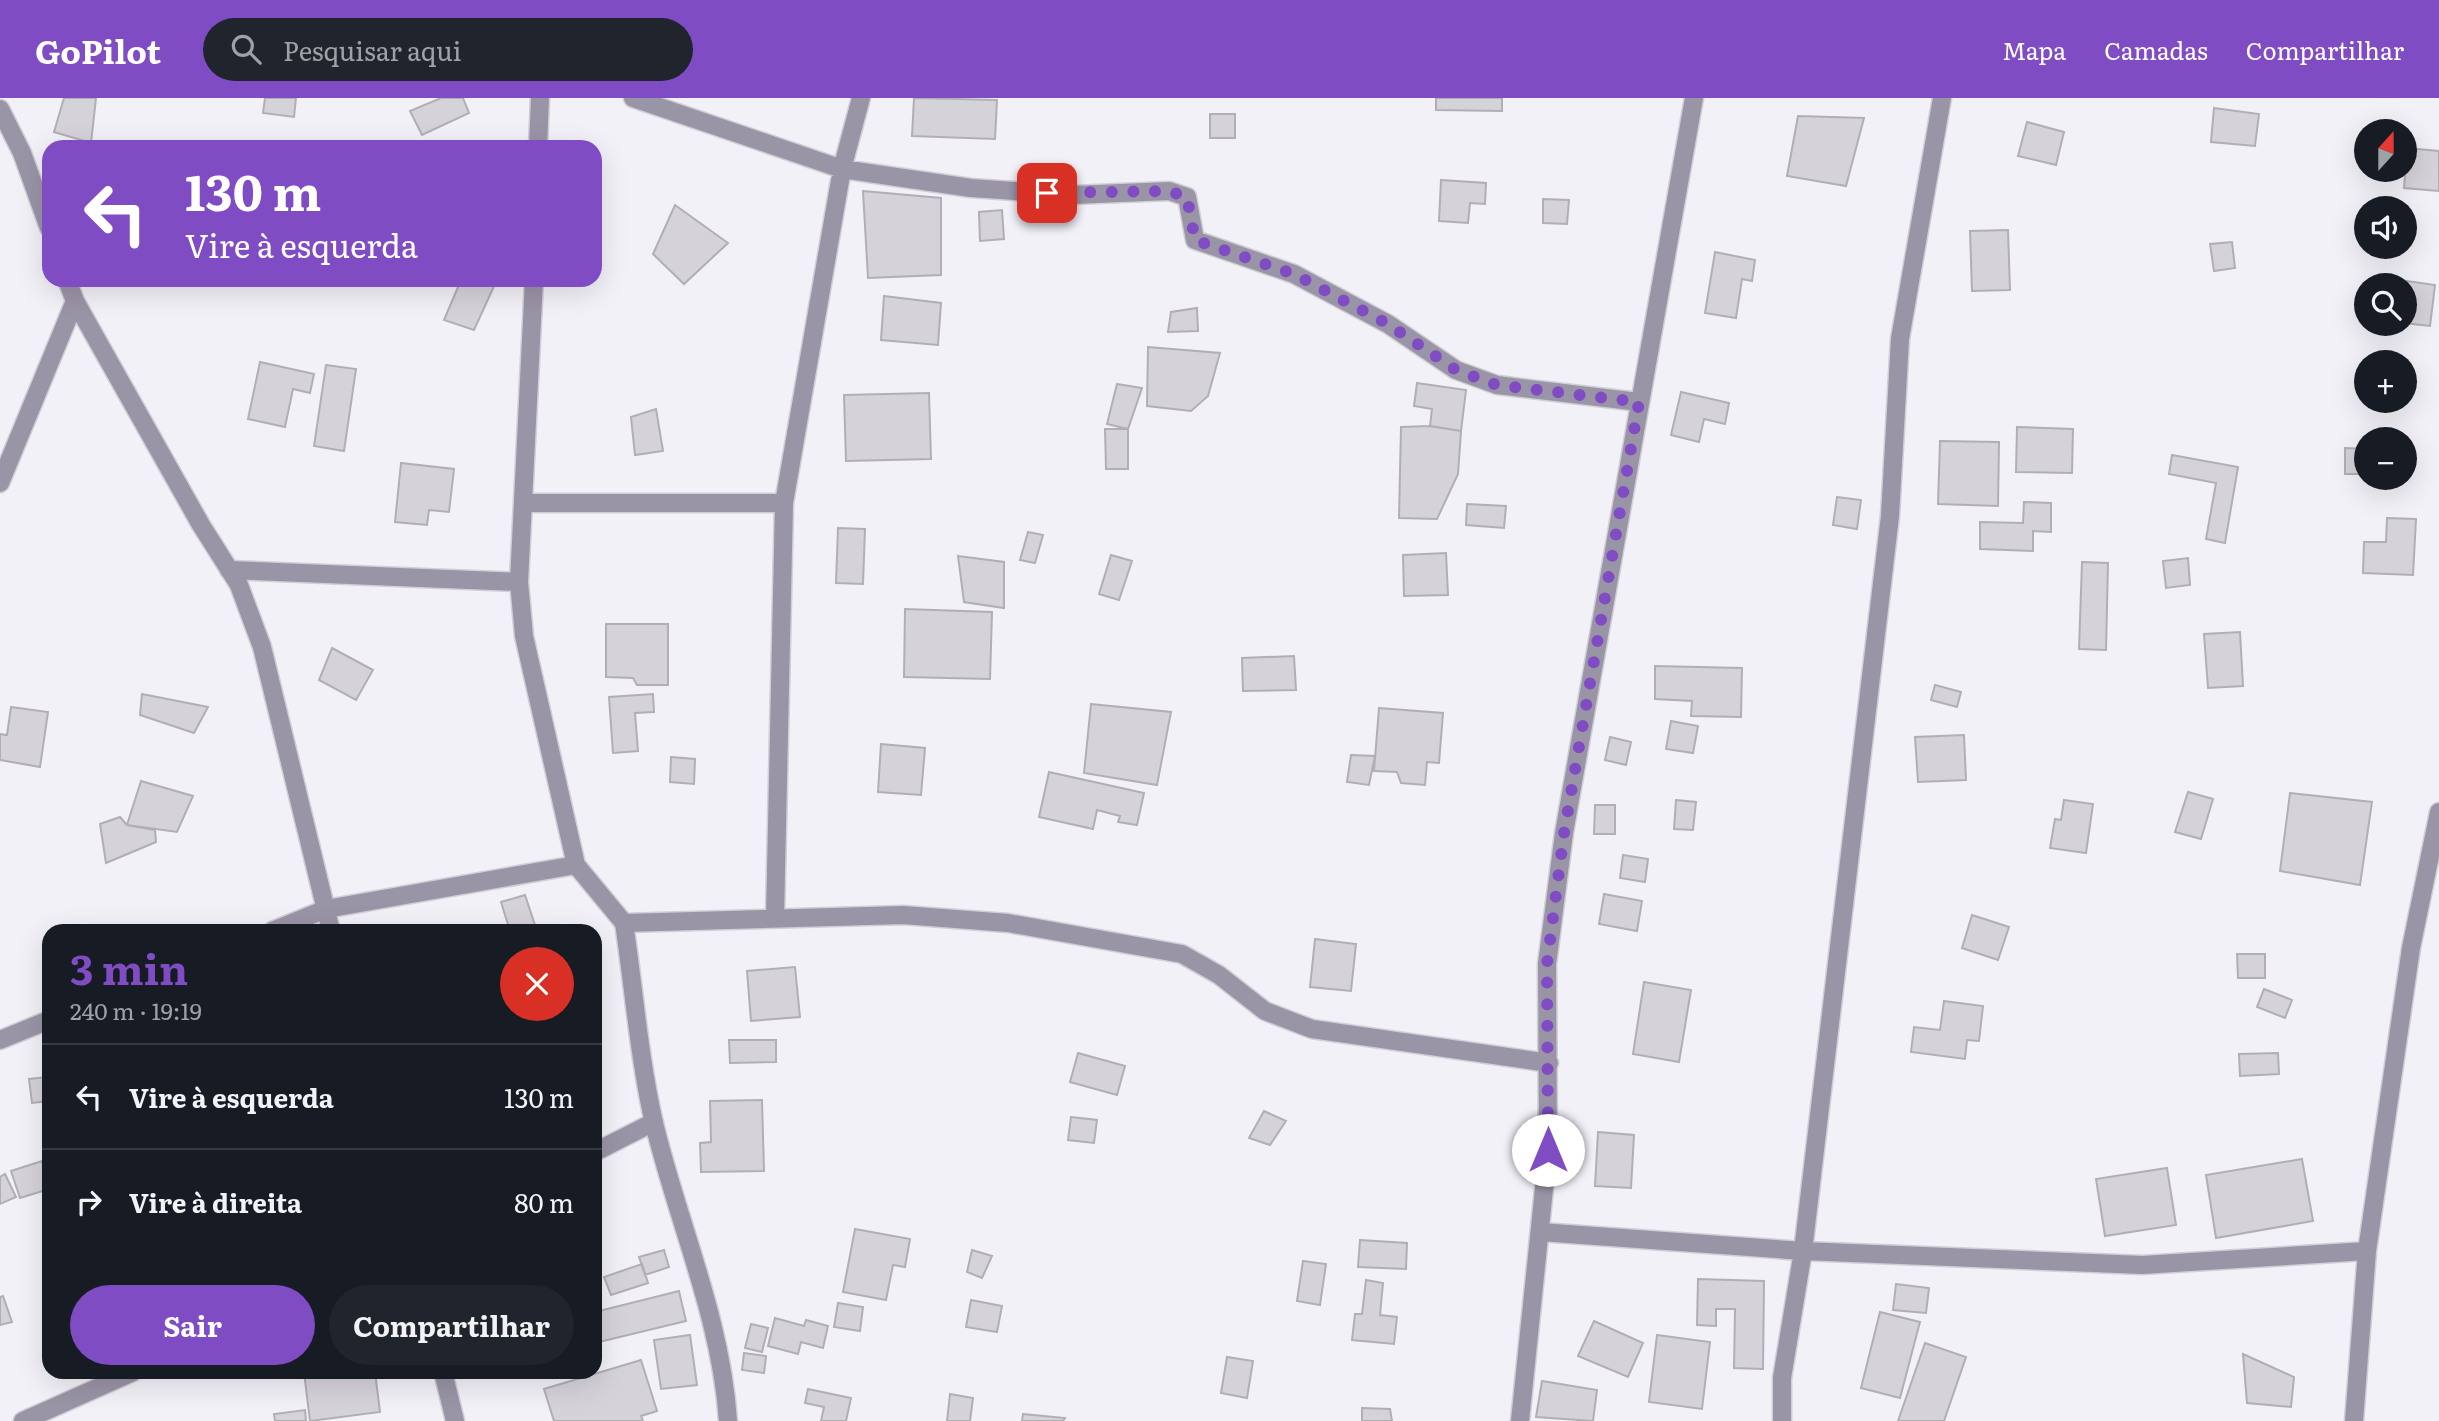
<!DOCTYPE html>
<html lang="pt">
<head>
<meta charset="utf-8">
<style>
  body { margin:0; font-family:Literata,serif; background:#20242c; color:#f1f3f6; height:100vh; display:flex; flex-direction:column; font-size:26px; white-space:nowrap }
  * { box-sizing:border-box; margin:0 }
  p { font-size:23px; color:#9ea1a6 }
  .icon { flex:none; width:38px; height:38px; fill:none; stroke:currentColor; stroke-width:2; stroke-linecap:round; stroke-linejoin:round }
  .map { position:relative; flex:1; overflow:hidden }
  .drawer { position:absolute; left:42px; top:826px; width:560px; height:455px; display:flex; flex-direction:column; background:#171b24; border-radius:21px; box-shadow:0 7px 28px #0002 }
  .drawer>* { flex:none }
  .hud { position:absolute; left:42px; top:42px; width:560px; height:147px; border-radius:21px; box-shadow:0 7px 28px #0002; background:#804cc4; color:#fff; overflow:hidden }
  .needle { width:46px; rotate:21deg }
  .buttons { position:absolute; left:2354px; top:21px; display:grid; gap:14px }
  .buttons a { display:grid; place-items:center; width:63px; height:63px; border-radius:50%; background:#171b24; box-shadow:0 7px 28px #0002; font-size:35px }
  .pin { position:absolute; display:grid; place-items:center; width:60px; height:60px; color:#fff; margin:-30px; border-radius:14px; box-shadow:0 4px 10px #0006 }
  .me { position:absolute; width:77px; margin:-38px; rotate:0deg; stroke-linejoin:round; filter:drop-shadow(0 0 5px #0008) }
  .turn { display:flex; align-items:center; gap:24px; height:147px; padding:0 28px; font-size:32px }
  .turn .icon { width:91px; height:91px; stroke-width:2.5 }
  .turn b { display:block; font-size:49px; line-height:60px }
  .round { display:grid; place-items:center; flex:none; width:74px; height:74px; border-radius:37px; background:#20242c }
  .overview { display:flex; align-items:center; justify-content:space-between; height:119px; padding:0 28px }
  h1 { font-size:42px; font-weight:700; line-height:52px; color:#804cc4 }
  .primary-button { display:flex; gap:14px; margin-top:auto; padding:14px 28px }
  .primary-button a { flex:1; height:80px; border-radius:42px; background:#804cc4; color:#fff; font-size:28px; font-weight:700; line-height:80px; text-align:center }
  .primary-button a+a { background:#20242c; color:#f1f3f6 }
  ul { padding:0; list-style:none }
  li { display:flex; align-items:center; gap:21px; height:105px; padding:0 28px; border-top:2px solid #363941 }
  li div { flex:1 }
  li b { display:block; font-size:26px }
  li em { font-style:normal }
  header { display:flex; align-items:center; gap:42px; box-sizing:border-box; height:98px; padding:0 35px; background:#804cc4; color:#fff }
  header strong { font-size:33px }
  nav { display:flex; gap:38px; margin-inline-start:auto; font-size:24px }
  .search { width:490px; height:63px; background:#20242c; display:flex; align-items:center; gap:18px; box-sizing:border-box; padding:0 24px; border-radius:38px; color:#9ea1a6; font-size:26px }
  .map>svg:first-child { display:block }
  .building { fill:#d5d3d9; stroke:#b1afb5; stroke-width:2 }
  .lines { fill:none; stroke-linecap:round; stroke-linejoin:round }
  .minor-casing { stroke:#d1cfd5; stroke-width:21 }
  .minor { stroke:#9a94a7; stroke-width:18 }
  .route { stroke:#804cc4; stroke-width:12; stroke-dasharray:0 21.6 }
</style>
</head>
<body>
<header>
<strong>GoPilot</strong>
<div class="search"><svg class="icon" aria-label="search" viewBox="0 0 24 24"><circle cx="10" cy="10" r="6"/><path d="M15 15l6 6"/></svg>Pesquisar aqui</div>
<nav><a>Mapa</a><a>Camadas</a><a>Compartilhar</a></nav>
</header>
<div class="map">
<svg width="2439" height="1323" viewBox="0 0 2439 1323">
  <rect width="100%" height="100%" fill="#f3f1f8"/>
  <path class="building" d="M64,0h32l-5,45 -37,-11z
    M265,0h31l-2,19 -31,-4z
    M441,0h22l6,15 -47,22 -12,-24z
    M914,0l83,2 -2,39 -83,-3z
    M1436,0h66v13l-66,-1z
    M2214,10l45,6 -4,32 -44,-4z
    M1210,16h25v24h-25z
    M1798,18l66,2 -18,68 -59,-10z
    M2027,24l37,10 -8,33 -38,-9z
    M2407,50l32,3v40l-35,-3z
    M1441,82l45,3 -1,21 -15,-1 -2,20 -29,-2z
    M863,93l78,7v77l-73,3z
    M1543,101l26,1 -2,24 -24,-1z
    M675,107l53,38 -44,41 -31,-30z
    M1002,112l2,29 -24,2 -1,-29z
    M2008,132l2,60 -38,1 -2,-60z
    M2232,144l3,26 -21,3 -4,-27z
    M1715,154l40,8 -3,21 -10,-2 -6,39 -31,-5z
    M2393,181l42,6 -5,41 -26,-3v-38h-11z
    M461,182h23l11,4 -21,46 -30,-10z
    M884,198l57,7 -3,42 -57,-5z
    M1197,210l1,23 -30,1 3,-20z
    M1148,249l72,6 -12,43 -17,15 -44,-5z
    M260,264l54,12 -4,19 -17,-4 -8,38 -37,-8z
    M326,267l30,4 -12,82 -30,-5z
    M2404,276l9,1 -2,21 -7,-1z
    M1417,285l49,7 -5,41 -31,-5 2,-17 -18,-3z
    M1117,286l25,4 -14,41 -21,-5z
    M1681,294l48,11 -4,21 -21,-5 -5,23 -28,-7z
    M929,295l2,66 -85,2 -2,-66z
    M656,311l7,42 -28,4 -4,-38z
    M1430,328l31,5 -3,43 -21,45 -38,-1 2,-91z
    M2017,329l56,2 -1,44 -56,-1z
    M1105,331h23v40h-22z
    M1940,343l59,1 -1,64 -60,-2z
    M2345,350l21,1v25h-21z
    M2172,357l66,12 -13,76 -19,-4 10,-56 -47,-9z
    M401,365l53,6 -5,43 -20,-2 -2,15 -32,-3z
    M1837,399l24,3 -4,29 -24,-4z
    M2024,404l27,1v29l-18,-1v20l-53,-2v-27l43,1z
    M1467,406l39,2 -2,22 -38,-3z
    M2387,420l29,1 -3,56 -50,-2 1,-31h22z
    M838,430l27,1 -2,55 -27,-1z
    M1028,434l15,3 -8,28 -15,-3z
    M1446,455l2,42 -44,1 -1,-41z
    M1111,457l21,6 -13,39 -20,-6z
    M958,458l46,6v46l-40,-6z
    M2188,460l2,27 -24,3 -3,-27z
    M2082,464l26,1 -2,87 -27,-1z
    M905,511l87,3 -2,67 -86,-2z
    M606,526h62v61h-31l-4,-7 -27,-1z
    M2240,534l3,54 -35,2 -4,-54z
    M332,550l41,22 -17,30 -37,-20z
    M1294,558l2,34 -53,1 -1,-33z
    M1655,568l87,2 -1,49 -50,-1 1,-15 -37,-2z
    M1935,587l26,7 -4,15 -26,-7z
    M142,596l66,13 -14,26 -54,-18z
    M653,596l1,18 -19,1 3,38 -25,2 -4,-56z
    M1091,606l80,8 -14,73 -73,-12z
    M11,609l37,5 -8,55 -40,-7v-26l7,1z
    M1379,610l64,5 -4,50 -12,-1 -2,23 -24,-2 -4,-11 -23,-1z
    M1671,623l27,5 -5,27 -27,-4z
    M1964,637l2,45 -48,2 -3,-45z
    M1610,639l21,5 -5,23 -21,-5z
    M881,646l44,4 -4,47 -43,-3z
    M1351,657l24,1 -6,29 -22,-3z
    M671,659l24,2 -1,25 -24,-2z
    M1049,674l95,21 -7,32 -19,-3 2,-6 -23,-6 -4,19 -54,-12z
    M141,683l52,15 -16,36 -50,-7z
    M2188,694l25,7 -12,40 -26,-7z
    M2290,695l82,9 -12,83 -80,-14z
    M1676,702l20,2 -3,28 -19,-1z
    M2064,702l29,4 -7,49 -36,-5 5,-29 6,1z
    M1595,707h20v29h-21z
    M120,719l7,8 28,5 1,12 -50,21 -6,-39z
    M1623,757l25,4 -3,23 -25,-4z
    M1604,796l38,7 -5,30 -38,-7z
    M525,797l10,30 -25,6 -9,-29z
    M1972,817l37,12 -11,33 -36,-12z
    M1315,841l41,5 -5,47 -41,-4z
    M2237,856h28v24h-27z
    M795,869l5,50 -49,4 -4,-50z
    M1644,884l47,8 -12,72 -46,-8z
    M2264,891l28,11 -7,18 -28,-11z
    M1944,903l39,5 -4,35 -12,-1 -2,19 -54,-7 3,-25 26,3z
    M729,942h47v22l-46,1z
    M1078,955l47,13 -8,29 -47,-13z
    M2278,955l1,21 -39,2 -1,-22z
    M48,979l1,24 -17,2 -3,-24z
    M762,1002l2,71 -63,1 -1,-29 11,-1 -1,-41z
    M1264,1013l22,10 -16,24 -21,-7z
    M1071,1019l26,3 -3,23 -26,-3z
    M1598,1034l36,3 -3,53 -36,-2z
    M2302,1061l11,62 -97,17 -10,-63z
    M42,1063l7,28 -29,9 -9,-27z
    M2167,1070l9,57 -71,11 -9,-57z
    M5,1076l11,23 -16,7v-27z
    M855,1131l55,10 -5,28 -12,-2 -7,35 -43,-8z
    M1360,1142l47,3 -1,26 -48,-2z
    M664,1152l5,17 -24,8 -6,-18z
    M972,1152l20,6 -10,22 -15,-6z
    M1303,1163l23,3 -6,41 -23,-4z
    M642,1166l6,19 -37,12 -7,-18z
    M1698,1181l66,2 -1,88 -29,-1 1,-59h-19v17l-19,-1z
    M1366,1182l17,3 -3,32 17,2 -3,27 -42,-4 3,-26h7z
    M1896,1186l33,4 -3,25 -33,-3z
    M679,1193l7,30 -91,22v-31z
    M3,1198l9,26 -12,3v-28z
    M971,1202l31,6 -5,26 -31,-5z
    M838,1205l25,4 -3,24 -26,-4z
    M1880,1214l40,10 -20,76 -39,-10z
    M775,1220l29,8 2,-6 22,6 -5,22 -22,-6 -3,12 -30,-8z
    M1594,1223l49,22 -15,34 -50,-21z
    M751,1226l17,4 -6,24 -17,-4z
    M690,1237l7,50 -36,4 -7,-49z
    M1657,1237l53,7 -8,67 -53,-7z
    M1925,1245l41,14 -22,64h-46z
    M744,1255l22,3 -2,17 -22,-3z
    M2243,1256l51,23 -3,30 -44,-4z
    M1227,1259l26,4 -6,37 -26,-5z
    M641,1262l16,51 -16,5 2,5h-89l-10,-32z
    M304,1274h71l5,40 -70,9z
    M1542,1283l55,9 -4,31 -57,-4z
    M808,1291l43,9 -5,23h-25l3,-14 -19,-4z
    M950,1296l23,4 -3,23h-23z
    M1362,1310l28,1 2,12h-30z
    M305,1312l1,11h-31l-1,-7z
    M1023,1316l42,4 -2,3h-41z"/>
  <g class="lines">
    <defs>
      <path id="minor" d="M633,0l209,71 129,19 102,7 96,-4 18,6 8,43 99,34 94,50 68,46 41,15 142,17
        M0,11l22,44 27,75
        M538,49l2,-49
        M67,182l8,21 126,224 38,60 23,62 69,284
        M534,182l-15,302 5,54 52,229
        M0,385l75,-182
        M523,405h261
        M229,472l290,12
        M775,820l9,-415 58,-334 19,-71
        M624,825c10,66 15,135 30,200 24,100 67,194 74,298
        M272,833l54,-22 250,-44 48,58 279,-8 105,8 174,31 37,21 46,36 47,18 237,34
        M0,942l49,-20
        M595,1054l59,-30
        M1540,1134l263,19 339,14 225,-14
        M443,1274l12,49
        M23,1323l110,-49
        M1520,1323l28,-271 -1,-186 17,-131 130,-735
        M1782,1323v-43l21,-127 87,-735 10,-177 42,-241
        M2354,1323l13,-170 44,-303 28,-136"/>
    </defs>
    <use href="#minor" class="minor-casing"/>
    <use href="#minor" class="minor"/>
  </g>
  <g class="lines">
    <path class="route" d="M1047,95l122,-2 18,6 8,43 99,34 94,50 68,46 41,15 142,17 -75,431 -17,131 1,186"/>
  </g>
</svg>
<div class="buttons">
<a><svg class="needle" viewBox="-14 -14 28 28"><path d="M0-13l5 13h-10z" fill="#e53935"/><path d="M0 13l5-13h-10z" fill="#9ea1a6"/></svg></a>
<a><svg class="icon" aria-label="sound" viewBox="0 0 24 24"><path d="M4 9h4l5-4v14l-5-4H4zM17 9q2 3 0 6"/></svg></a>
<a><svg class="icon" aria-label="search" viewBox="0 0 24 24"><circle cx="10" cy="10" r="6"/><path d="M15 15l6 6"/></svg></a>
<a>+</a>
<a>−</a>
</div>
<div class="pin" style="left:1047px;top:95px;background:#d93025"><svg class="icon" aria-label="arrive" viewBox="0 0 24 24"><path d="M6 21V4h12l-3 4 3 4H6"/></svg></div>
<svg class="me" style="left:1548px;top:1052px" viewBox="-20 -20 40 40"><circle r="19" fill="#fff"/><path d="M0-13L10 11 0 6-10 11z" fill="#804cc4"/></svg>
<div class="hud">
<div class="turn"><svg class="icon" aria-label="left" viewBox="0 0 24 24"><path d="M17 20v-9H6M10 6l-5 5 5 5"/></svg><div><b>130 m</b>Vire à esquerda</div></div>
</div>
<section class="drawer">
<div class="overview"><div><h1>3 min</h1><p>240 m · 19:19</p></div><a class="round" style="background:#d93025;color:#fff"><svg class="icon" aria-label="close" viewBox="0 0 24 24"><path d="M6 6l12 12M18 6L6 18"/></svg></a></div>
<ul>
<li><svg class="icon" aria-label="left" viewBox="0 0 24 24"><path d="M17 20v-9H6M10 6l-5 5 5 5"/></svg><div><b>Vire à esquerda</b></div><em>130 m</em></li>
<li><svg class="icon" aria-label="right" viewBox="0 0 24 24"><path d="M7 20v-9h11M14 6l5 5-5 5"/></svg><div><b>Vire à direita</b></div><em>80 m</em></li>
</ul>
<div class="primary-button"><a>Sair</a><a>Compartilhar</a></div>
</section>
</div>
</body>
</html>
